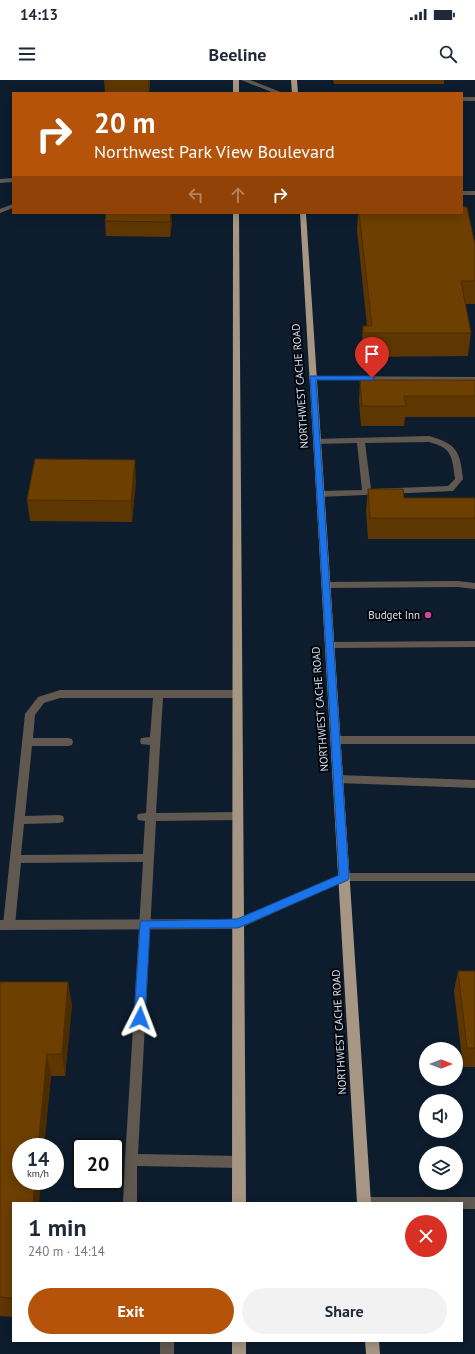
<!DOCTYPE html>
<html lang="en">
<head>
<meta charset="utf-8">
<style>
  body { margin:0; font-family:"PT Sans",sans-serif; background:#f2f2f3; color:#1f2937; height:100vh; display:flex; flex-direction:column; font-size:15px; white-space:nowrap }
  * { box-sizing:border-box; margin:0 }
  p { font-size:13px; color:#747a83 }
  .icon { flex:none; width:22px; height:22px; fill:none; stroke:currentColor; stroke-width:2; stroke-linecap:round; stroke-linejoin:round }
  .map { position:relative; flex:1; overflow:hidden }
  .side { position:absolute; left:12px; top:1122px; width:451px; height:140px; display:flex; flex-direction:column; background:#fff; border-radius:0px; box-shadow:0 2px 10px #0003 }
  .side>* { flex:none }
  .guide { position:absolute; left:12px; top:12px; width:451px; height:122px; border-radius:0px; box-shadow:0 2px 10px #0003; background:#b45309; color:#fff; overflow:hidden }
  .needle { width:26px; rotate:90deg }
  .fabs { position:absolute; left:419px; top:962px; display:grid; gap:8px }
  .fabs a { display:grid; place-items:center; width:44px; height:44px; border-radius:50%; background:#fff; box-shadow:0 2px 10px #0003; font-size:20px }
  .speed { position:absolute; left:12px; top:1058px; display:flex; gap:8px; font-size:20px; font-weight:700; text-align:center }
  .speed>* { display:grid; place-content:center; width:52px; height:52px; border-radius:50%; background:#fff; box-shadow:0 2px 10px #0003; line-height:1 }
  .speed small { font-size:10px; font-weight:400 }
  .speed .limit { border:2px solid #111; border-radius:6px; background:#fff; color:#111 }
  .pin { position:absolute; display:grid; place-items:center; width:34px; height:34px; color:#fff; margin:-41px -17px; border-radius:50% 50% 50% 0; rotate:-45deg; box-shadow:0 0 4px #0007 }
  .pin .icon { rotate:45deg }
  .me { position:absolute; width:44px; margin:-22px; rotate:3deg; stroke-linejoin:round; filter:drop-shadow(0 0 3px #0008) }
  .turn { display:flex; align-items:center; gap:14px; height:84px; padding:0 16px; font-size:18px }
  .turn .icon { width:52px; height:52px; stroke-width:2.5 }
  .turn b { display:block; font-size:28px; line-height:34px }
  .lanes { display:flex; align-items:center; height:38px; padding:0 16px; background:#0003; justify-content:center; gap:20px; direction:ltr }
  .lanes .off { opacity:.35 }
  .round { display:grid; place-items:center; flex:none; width:42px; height:42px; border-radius:21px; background:#f2f2f3 }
  .head { display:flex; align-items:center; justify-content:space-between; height:68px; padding:0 16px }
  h1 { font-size:24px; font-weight:700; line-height:30px }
  .button { display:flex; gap:8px; margin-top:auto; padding:8px 16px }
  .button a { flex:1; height:46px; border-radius:24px; background:#b45309; color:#fff; font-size:16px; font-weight:700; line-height:46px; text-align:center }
  .button a+a { background:#f2f2f3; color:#1f2937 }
  .status { display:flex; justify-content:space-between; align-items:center; height:28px; padding:0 20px; background:#fff; direction:ltr }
  .status svg { height:11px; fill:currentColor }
  header { display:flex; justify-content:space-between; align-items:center; height:52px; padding:0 16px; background:#fff; font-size:18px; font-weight:700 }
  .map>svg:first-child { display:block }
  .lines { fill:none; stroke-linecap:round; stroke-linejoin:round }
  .lane { fill:#615950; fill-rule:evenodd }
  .street { fill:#615950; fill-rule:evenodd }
  .primary { fill:#a79683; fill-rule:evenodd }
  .wall { fill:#5e3601 }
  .shaded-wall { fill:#4c2c01 }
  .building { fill:#6d3f01; stroke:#4c2c01 }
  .route { fill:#1a73e8; stroke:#114b97 }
  .hotel-dot { fill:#d1479c; stroke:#03070d; stroke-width:1.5 }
  .labels { text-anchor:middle; stroke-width:4; stroke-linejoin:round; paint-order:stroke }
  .street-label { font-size:11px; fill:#d5e0ec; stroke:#03070d }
  .poi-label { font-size:11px; fill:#d5e0ec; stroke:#03070d; text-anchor:end }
</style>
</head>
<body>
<div class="status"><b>14:13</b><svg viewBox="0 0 49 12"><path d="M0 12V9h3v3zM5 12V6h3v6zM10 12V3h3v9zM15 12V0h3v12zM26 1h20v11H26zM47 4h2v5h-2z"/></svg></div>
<header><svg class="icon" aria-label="menu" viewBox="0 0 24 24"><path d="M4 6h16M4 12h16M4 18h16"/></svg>Beeline<svg class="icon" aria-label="search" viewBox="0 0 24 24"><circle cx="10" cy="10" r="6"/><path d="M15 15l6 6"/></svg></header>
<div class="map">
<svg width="475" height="1274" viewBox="0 0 475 1274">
  <rect width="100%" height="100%" fill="#0d1d2d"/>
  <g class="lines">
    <path class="lane" d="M462,111h13v4h-13z
      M429,356c28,8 31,15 34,43l-10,12 -133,6 -4,-3 4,-3 42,-1 -5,-47 -40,1 -3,-1 -1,-2 1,-2zM429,362c23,6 23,14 26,37l-7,7 -77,3 -6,-46z
      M458,501l17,2v6l-17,-2 -132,1 -5,-3 5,-3z
      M475,561v6l-145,1 -5,-3 5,-3z
      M60,610h177l5,4 -5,4h-74l-7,115 82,-1 4,1 1,3 -1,3 -4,1 -82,1 -18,333 101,2 5,2 1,4 -1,4 -5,2 -102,-2v37h-14l2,-43 18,-298 -122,1 -6,62 -2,3 -4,2 -4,-2 -2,-3 22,-211 13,-17zM60,618h93l-3,39 -9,1 -1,3 1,3 9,1 -4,68 -8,1 -1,3 1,3 7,1 -2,33 -122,1 3,-31 35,-1 4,-1 1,-3 -1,-3 -4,-1 -34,1 7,-70h36l4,-1 1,-3 -1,-3 -4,-1h-35l2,-23 9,-12z
      M336,656h139v8h-139l-4,-1 -1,-3 1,-3z
      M338,695l137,5v8l-137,-5 -4,-1 -1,-3 1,-3z
      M160,1261h14v13h-14z"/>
    <path class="street" d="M241,0h9l33,13h-9z
      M462,17h13v4h-13z
      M13,98v4l-13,1v-4z
      M13,124v4l-13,5v-4z
      M310,296l165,1v4l-162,-1 -4,-2z
      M344,793h131v8h-130l-107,48 -238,1v-10l237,-1z
      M364,1117h111v12h-13v-6h-105l2,-4z"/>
    <path class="primary" d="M233,0h6v13h-6z
      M291,0h6l1,13h-6z
      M233,133h6l7,990h-14z
      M300,133h6l65,990h-14z
      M232,1261h14v13h-14z
      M365,1261h14l1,13h-14z"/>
  </g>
  <path class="wall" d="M104,0h46l-1,13h-44z
    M333,0h111v4h-110z
    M358,133h104l13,32v59h-10l6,29 -3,23 -106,1 -1,-7 2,-24h4l-10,-96z
    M105,141l67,1 -2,15 -64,-1z
    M360,300h115v37h-70l-1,9h-43l-2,-25z
    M136,401l-4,41 -102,-1 -3,-21z
    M368,409l36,9h71v41h-107l-2,-29z
    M458,891h17v96h-12l-9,-76z
    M0,902l72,22 -7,72h-14l-7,71h-23l-8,56v114l-13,-1z"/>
  <path class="shaded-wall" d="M148,0h2l-1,13z
    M171,133l1,9 -2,15v-15z
    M135,380l1,21 -4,41 -1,-21z
    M68,902l4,22 -7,72 -3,-22z
    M47,974l4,22 -7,71h-6z
    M35,1101h6l-2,22h-6z"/>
  <path class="building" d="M462,127h5l8,38v36h-14l10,52h-108v-7h9l-13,-113h103z
    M106,133h65l-1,9 -65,-1z
    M360,300h115v16h-71l2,10h-44z
    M35,379l100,1 -4,41 -104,-1z
    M368,409h35l1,9h71v20h-105z
    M458,891h17v77h-8z
    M0,902h68l-6,72h-15l-9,93h-17v34h14l-2,22h-20v95l-13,-1z"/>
  <path class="route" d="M310,296h62l3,2 -3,2h-56l33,497 -1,3 -110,48h-88l-5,90 -2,4 -3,1 -4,-1 -2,-4 6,-94 1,-3 96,-2 102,-44z"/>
  <circle class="hotel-dot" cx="428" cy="535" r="4"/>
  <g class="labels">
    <g class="street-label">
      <text transform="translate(300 306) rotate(-94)" y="4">NORTHWEST CACHE ROAD</text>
      <text transform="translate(320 629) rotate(-94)" y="4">NORTHWEST CACHE ROAD</text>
      <text transform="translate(339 952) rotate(-93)" y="4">NORTHWEST CACHE ROAD</text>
    </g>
    <g class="poi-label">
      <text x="420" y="539">Budget Inn</text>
    </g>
  </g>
</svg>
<div class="fabs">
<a><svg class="needle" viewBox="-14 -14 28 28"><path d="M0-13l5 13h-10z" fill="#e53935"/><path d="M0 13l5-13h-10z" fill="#747a83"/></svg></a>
<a><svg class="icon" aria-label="sound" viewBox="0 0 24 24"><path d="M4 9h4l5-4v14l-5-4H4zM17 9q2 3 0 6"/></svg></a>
<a><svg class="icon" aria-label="layers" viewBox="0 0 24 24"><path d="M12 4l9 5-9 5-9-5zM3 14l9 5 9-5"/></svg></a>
</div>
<div class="speed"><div>14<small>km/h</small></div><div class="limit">20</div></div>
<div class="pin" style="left:372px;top:298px;background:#d93025"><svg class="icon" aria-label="arrive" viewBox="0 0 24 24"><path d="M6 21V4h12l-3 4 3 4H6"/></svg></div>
<svg class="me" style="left:140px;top:938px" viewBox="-20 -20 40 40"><path d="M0-17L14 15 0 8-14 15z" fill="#1a73e8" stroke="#fff" stroke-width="4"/></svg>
<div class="guide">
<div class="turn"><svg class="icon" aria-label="right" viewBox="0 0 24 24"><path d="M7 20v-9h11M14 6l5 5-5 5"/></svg><div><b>20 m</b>Northwest Park View Boulevard</div></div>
<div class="lanes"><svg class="icon off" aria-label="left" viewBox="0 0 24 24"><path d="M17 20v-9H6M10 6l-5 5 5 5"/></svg><svg class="icon off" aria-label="ahead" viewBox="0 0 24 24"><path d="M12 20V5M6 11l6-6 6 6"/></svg><svg class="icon" aria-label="right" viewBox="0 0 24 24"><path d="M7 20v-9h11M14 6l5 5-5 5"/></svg></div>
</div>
<section class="side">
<div class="head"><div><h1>1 min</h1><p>240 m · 14:14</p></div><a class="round" style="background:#d93025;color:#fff"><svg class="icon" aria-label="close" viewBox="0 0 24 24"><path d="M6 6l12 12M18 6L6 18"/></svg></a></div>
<div class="button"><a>Exit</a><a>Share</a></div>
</section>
</div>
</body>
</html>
